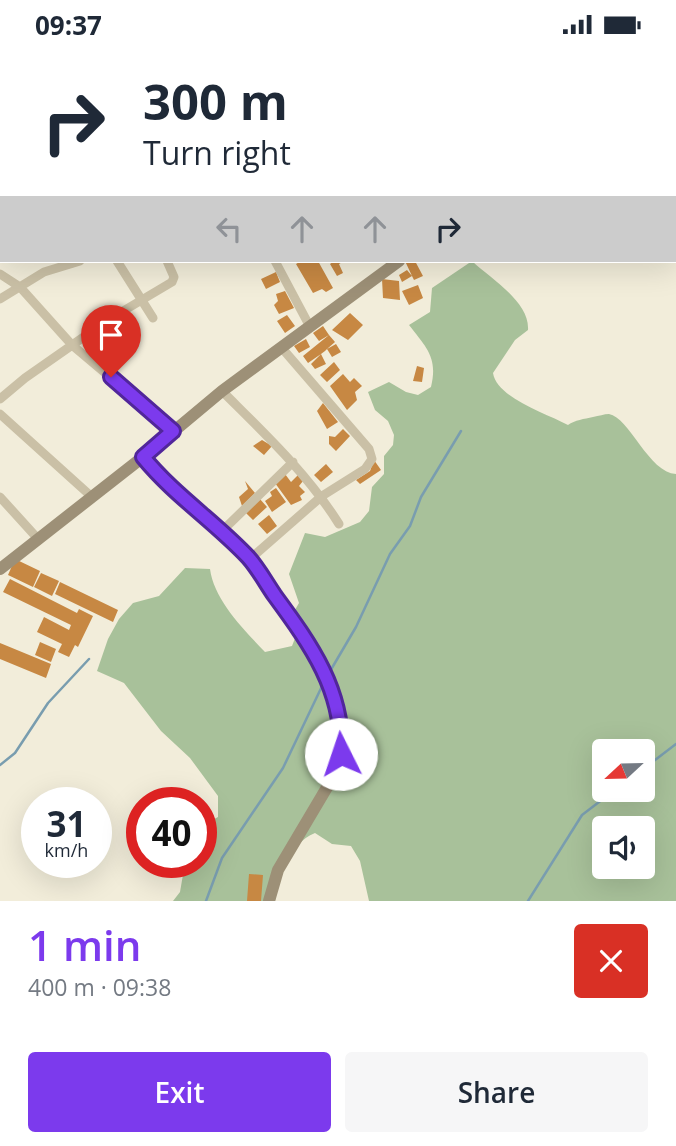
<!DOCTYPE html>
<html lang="en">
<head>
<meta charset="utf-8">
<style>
  body { margin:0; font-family:"Open Sans",sans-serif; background:#f6f6f7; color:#1f2937; height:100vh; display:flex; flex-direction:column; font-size:26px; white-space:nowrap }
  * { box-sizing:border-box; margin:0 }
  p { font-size:23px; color:#747a83 }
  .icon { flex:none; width:38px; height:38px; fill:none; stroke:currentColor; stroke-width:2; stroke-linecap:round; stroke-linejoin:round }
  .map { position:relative; height:852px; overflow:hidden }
  .details { display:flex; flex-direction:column; background:#fff; flex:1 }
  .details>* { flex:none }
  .hud { position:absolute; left:0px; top:0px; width:677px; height:214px; box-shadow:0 7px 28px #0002; background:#fff; color:#1f2937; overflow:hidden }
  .needle { width:46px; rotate:248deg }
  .tools { position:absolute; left:592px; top:690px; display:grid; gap:14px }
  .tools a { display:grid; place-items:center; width:63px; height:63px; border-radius:7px; background:#fff; box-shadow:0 7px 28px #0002; font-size:35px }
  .speed { position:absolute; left:21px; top:738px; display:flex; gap:14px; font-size:35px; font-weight:700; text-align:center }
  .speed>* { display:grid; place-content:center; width:91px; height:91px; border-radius:50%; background:#fff; box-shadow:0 7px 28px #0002; line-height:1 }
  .speed small { font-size:18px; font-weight:400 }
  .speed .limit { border:10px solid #d22; background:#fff; color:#111 }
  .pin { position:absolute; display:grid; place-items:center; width:60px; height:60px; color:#fff; margin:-72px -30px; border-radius:50% 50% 50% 0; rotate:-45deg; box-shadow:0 0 7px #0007 }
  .pin .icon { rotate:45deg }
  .me { position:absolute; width:77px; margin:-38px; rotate:356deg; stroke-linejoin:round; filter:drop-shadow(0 0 5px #0008) }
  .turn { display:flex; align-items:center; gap:24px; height:147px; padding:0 28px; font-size:32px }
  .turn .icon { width:91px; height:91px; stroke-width:2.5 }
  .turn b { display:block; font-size:49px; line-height:60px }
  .lanes { display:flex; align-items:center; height:66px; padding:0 28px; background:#0003; justify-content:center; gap:35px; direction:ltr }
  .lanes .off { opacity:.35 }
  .round { display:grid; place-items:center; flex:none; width:74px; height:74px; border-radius:7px; background:#f6f6f7 }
  .summary { display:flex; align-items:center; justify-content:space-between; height:119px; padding:0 28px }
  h1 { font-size:42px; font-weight:600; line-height:52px; color:#7c3aed }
  .action { display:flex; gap:14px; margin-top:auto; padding:14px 28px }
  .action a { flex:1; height:80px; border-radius:7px; background:#7c3aed; color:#fff; font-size:28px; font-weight:600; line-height:80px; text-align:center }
  .action a+a { background:#f6f6f7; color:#1f2937 }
  .status { display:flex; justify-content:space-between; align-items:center; height:49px; padding:0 35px; background:#fff; direction:ltr }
  .status svg { height:19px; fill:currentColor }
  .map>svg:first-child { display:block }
  .green { fill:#a8c19a; fill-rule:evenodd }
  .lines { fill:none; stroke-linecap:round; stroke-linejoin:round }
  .stream { stroke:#799daf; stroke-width:2.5 }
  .building { fill:#c78843 }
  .street { stroke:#cac0a6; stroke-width:9 }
  .secondary { stroke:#9d9077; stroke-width:12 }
  .route-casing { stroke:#51269a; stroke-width:18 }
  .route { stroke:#7c3aed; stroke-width:12 }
</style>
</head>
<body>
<div class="status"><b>09:37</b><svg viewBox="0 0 49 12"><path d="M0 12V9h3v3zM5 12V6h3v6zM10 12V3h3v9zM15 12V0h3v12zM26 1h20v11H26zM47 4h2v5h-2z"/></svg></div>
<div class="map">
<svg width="676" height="852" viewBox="0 0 676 852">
  <rect width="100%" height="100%" fill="#f2edda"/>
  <path class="green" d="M472,212c19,18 58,41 56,69l-13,10 -22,33c4,25 53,40 75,52 7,-5 16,-6 25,-8 6,-1 11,-3 16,-3 20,3 40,59 67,60v427h-307l-9,-40 -9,-15 -19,-2 -17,-11c-27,11 -34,42 -40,68h-102l7,-9 5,-29h16v-37l17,-9v-21l-28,-38 -29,-27 -37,-48 -27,-12 11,-32 11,-20 14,-16 26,-7 26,-28 25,1c4,31 34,61 55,83l27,-6 5,-13 -9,-11 11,-19 -10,-29 16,-41 20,4 35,-15 9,-11 3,-24 12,-13v-18l9,-11 1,-10 -6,-14 -13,-11 -7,-18 21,-10 17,10 12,3 13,-8c7,-29 -4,-39 -22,-62l21,-13 2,-24zM604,702h38v38h-38zM604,779h38v38h-38z"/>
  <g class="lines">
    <path class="stream" d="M341,2l2,-2
      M0,97l2,-1
      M329,624l27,-46 34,-73 20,-28 11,-29 40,-66
      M0,716l15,-12 33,-50 41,-44
      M642,721l34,-26
      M206,852l16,-43 61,-90 41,-86
      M528,852l54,-86 34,-26"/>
  </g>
  <path class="building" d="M301,212h17l15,27 -7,4 -4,-3 -9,4 -17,-29z
    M334,212h10l-5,3 4,9 -6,3 -7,-12z
    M405,212h10l8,15 -9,4 -2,-4 -10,6 -3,-7 8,-5 5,6z
    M276,223l4,10 -14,7 -5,-10z
    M382,230l17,2 1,19 -17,-2z
    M418,236l5,13 -14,7 -7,-14z
    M285,242l9,17 -15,6 -5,-9 4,-4 -2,-7z
    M350,264l13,12 -15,15 -16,-10z
    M287,266l8,11 -10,7 -8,-12z
    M323,277l6,9 -10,6 -6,-8z
    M329,286l6,7 -8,7 9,-5 5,8 -9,5 -5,-8 -2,2 -4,3 5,10 -11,5 -4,-5 10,-10 -13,9 -5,-7z
    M306,290l4,8 -11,6 -5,-7z
    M334,313l6,8 -13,12 -7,-7z
    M417,317l7,2 -2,14 -9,-1z
    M343,325l7,8 4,-4 8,8 -7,6 2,8 -10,10 -17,-24z
    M323,354l15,19 -11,7 -10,-18z
    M343,380l7,7 -14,15 -7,-7v-8l6,1z
    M262,391l10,6 -8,9 -11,-9z
    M374,411l7,10 -21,14 -4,-4 14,-9z
    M326,415l7,8 -12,10 -7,-7z
    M285,425l6,8 7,-7 5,6 -4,5 6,6 -5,4 2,4 -11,5 -16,-22z
    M245,432l10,12 -13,13 -3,-9 9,-8z
    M276,439l10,14 -14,10 -7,-11 7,-5 -2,-4z
    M259,449l8,9 -14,13 -7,-7z
    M269,466l8,11 -10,8 -9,-10z
    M15,510l25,12 -7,16 -25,-12z
    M41,524l18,8 -7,15 -18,-9z
    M10,530l67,34 2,-4 14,7 -15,31 -3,-2 -6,12 -11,-5 4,-8 -25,-12 7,-15 25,13 2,-5 -68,-33z
    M60,533l58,28 -5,12 -58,-28z
    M40,593l16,7 -5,13 -16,-7z
    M0,594l51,21 -5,14 -46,-19z
    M249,825l14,1 -2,26h-14z"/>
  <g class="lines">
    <path class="street" d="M117,212l36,57
      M275,212l34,64
      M0,225l20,13 52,58 101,85
      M0,250l44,-27 36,-11
      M222,342c42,42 85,82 117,133
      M0,350l25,-21 83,-58 64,-38 2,-5 -7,-16
      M0,365l92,83
      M0,448l39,43
      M222,482l71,-69
      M250,510l72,-63 43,-27 7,-10 -3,-10 -88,-102"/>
    <path class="secondary" d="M674,2l2,-2
      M143,408l28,31 79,71 59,83 22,42 11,51 -1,19 -12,30 -51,86 -9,31
      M0,520l143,-112 79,-66 177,-130"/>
  </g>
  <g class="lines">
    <defs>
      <path id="route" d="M111,328l62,54 -30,26c31,38 71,64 105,100 10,11 18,26 27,39 36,49 69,95 66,158"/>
    </defs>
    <use href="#route" class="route-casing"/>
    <use href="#route" class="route"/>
  </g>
</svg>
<div class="tools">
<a><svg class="needle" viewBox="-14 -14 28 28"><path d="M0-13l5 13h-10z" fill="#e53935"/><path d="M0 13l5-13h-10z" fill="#747a83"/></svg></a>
<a><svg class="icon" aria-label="sound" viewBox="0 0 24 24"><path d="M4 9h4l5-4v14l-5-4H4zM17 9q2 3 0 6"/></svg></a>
</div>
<div class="speed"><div>31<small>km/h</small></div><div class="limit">40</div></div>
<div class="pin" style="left:111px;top:328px;background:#d93025"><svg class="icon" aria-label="arrive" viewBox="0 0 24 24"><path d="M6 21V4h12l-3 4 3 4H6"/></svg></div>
<svg class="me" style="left:341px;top:705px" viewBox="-20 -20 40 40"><circle r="19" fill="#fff"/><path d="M0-13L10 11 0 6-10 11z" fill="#7c3aed"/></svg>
<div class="hud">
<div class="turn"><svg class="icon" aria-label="right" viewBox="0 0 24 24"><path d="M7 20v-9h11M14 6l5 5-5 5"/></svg><div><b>300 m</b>Turn right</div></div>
<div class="lanes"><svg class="icon off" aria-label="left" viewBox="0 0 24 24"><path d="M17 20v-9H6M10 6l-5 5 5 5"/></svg><svg class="icon off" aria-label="ahead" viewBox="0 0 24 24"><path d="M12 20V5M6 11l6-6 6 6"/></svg><svg class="icon off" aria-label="ahead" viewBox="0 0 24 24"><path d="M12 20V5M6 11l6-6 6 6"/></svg><svg class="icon" aria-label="right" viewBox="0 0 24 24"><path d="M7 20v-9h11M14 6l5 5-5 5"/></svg></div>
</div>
</div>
<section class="details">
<div class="summary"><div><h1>1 min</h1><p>400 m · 09:38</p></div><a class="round" style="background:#d93025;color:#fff"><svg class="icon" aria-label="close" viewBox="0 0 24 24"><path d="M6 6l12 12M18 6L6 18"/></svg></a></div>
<div class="action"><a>Exit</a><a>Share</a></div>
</section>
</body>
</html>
